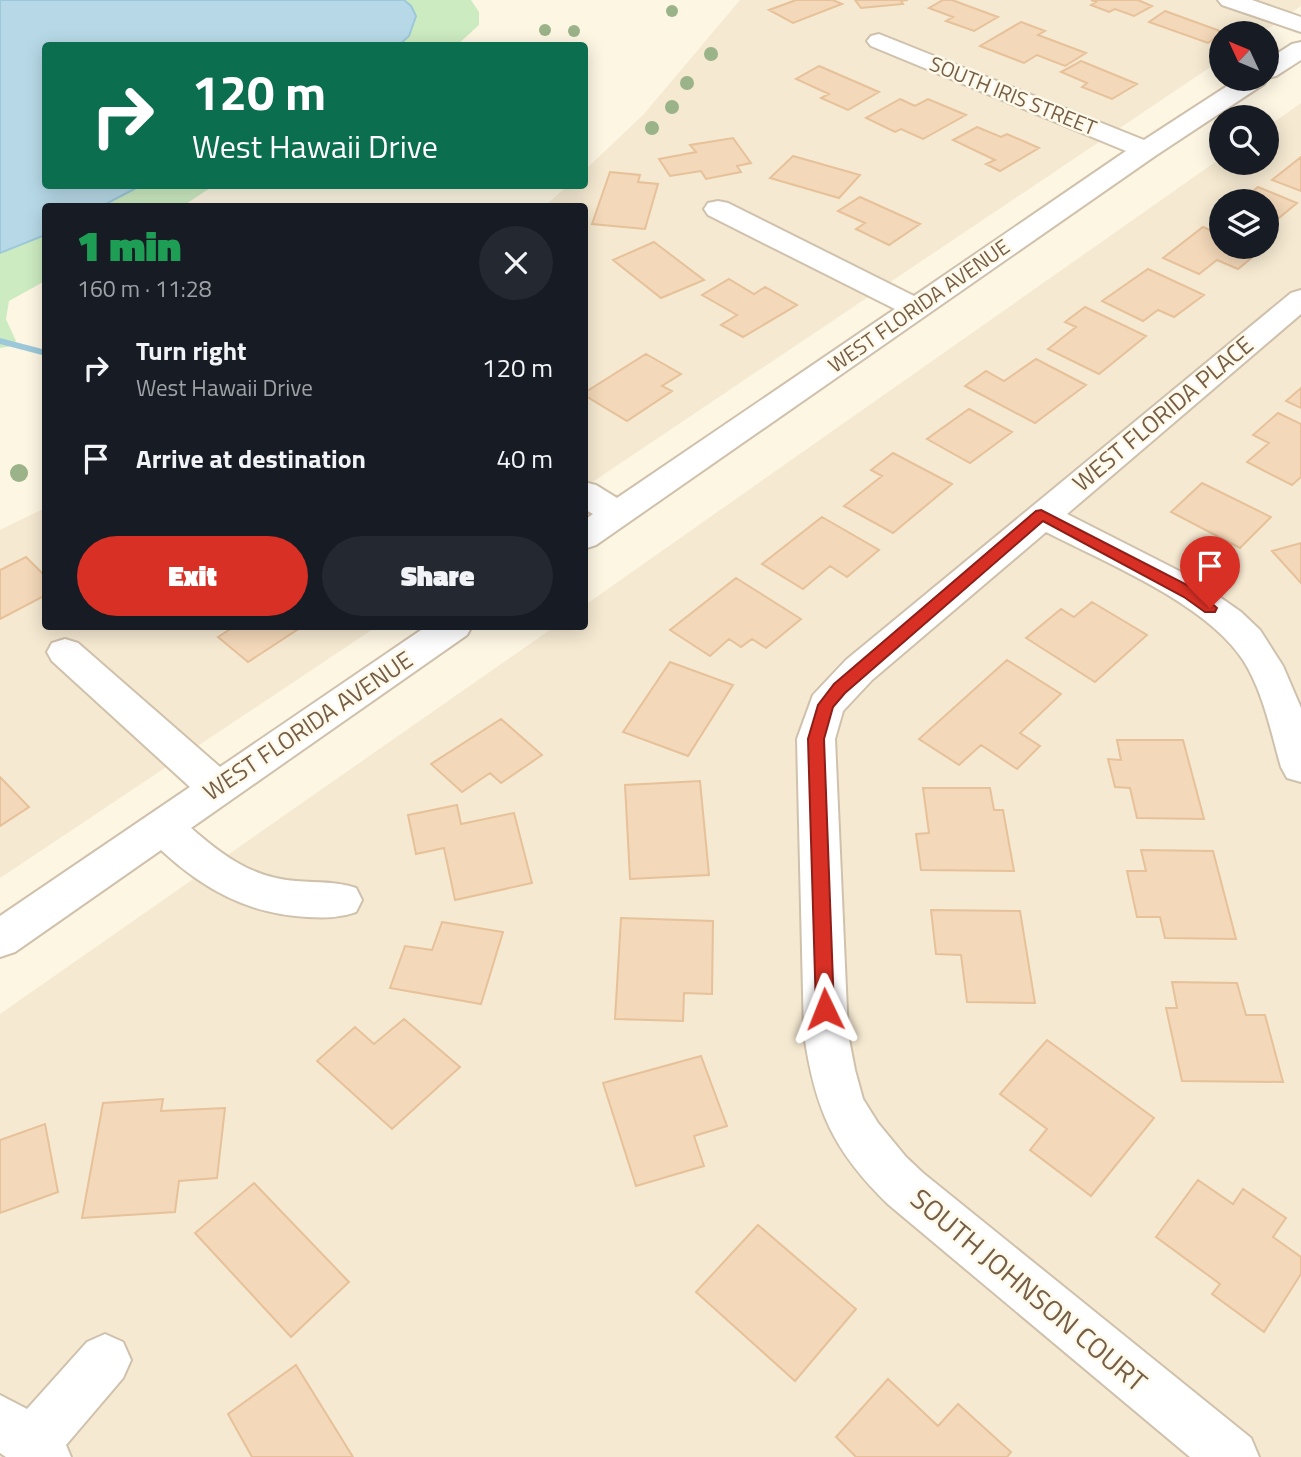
<!DOCTYPE html>
<html lang="en">
<head>
<meta charset="utf-8">
<style>
  body { margin:0; font-family:"Titillium Web",sans-serif; background:#242831; color:#f1f3f6; height:100vh; display:flex; flex-direction:column; font-size:26px; white-space:nowrap }
  * { box-sizing:border-box; margin:0 }
  p { font-size:23px; color:#9ea1a6 }
  .icon { flex:none; width:38px; height:38px; fill:none; stroke:currentColor; stroke-width:2; stroke-linecap:round; stroke-linejoin:round }
  .map { position:relative; flex:1; overflow:hidden }
  .panel { position:absolute; left:42px; top:203px; width:546px; height:427px; display:flex; flex-direction:column; background:#171b24; border-radius:7px; box-shadow:0 4px 18px #0003 }
  .panel>* { flex:none }
  .banner { position:absolute; left:42px; top:42px; width:546px; height:147px; border-radius:7px; box-shadow:0 4px 18px #0003; background:#0b6e4f; color:#fff; overflow:hidden }
  .needle { width:46px; rotate:314deg }
  .fabs { position:absolute; left:1209px; top:21px; display:grid; gap:14px }
  .fabs a { display:grid; place-items:center; width:70px; height:70px; border-radius:50%; background:#171b24; box-shadow:0 4px 18px #0003; font-size:35px }
  .pin { position:absolute; display:grid; place-items:center; width:60px; height:60px; color:#fff; margin:-72px -30px; border-radius:50% 50% 50% 0; rotate:-45deg; box-shadow:0 0 7px #0007 }
  .pin .icon { rotate:45deg }
  .me { position:absolute; width:77px; margin:-38px; rotate:358deg; stroke-linejoin:round; filter:drop-shadow(0 0 5px #0008) }
  .turn { display:flex; align-items:center; gap:24px; height:147px; padding:0 35px; font-size:32px }
  .turn .icon { width:91px; height:91px; stroke-width:2.5 }
  .turn b { display:block; font-size:49px; line-height:60px }
  .round { display:grid; place-items:center; flex:none; width:74px; height:74px; border-radius:37px; background:#242831 }
  .head { display:flex; align-items:center; justify-content:space-between; height:119px; padding:0 35px }
  h1 { font-size:42px; font-weight:800; line-height:52px; color:#1e9e55 }
  .button { display:flex; gap:14px; margin-top:auto; padding:14px 35px }
  .button a { flex:1; height:80px; border-radius:42px; background:#d93025; color:#fff; font-size:28px; font-weight:800; line-height:80px; text-align:center }
  .button a+a { background:#242831; color:#f1f3f6 }
  ul { padding:0; list-style:none }
  li { display:flex; align-items:center; gap:21px; height:91px; padding:0 35px }
  li div { flex:1 }
  li b { display:block; font-size:26px }
  li em { font-style:normal }
  .map>svg:first-child { display:block }
  .residential { fill:#f5e9d1; fill-rule:evenodd }
  .green { fill:#ccebc1 }
  .water { fill:#b7d9e7; stroke:#9cc8d9; stroke-width:2 }
  .lines { fill:none; stroke-linecap:round; stroke-linejoin:round }
  .stream { fill:#9cc8d9; fill-rule:evenodd }
  .building { fill:#f3d8b9; stroke:#e6c199; stroke-width:2 }
  .minor-casing { stroke:#d0c1ac; stroke-width:4 }
  .minor { fill:#fff; fill-rule:evenodd }
  .tree { fill:#9bb389 }
  .route { fill:#d93025; stroke:#8d1f18; stroke-width:2 }
  .labels { text-anchor:middle; stroke-width:5; stroke-linejoin:round; paint-order:stroke }
  .far-street-label { font-size:21px; fill:#755e48; stroke:#fff9e9 }
  .street-label { font-size:24px; fill:#755e48; stroke:#fff9e9 }
  .near-street-label { font-size:28px; fill:#755e48; stroke:#fff9e9 }
</style>
</head>
<body>
<div class="map">
<svg width="1301" height="1457" viewBox="0 0 1301 1457">
  <rect width="100%" height="100%" fill="#fdf6e3"/>
  <path class="residential" d="M740,0h561v6l-39,27h-40l-1,27 -636,427 -1,-281h-39l22,-20h17l1,-16 59,-56z
    M1301,103v1354h-1301v-443l554,-387 30,-1 1,-21 636,-447 1,5h45v-36zM1222,201h45v46h-45z
    M45,508l1,118 330,1 -376,251v-348z"/>
  <path class="green" d="M404,0h67l8,12v13l-22,20 -58,1 10,-10 7,-20 -5,-10z
    M140,186h73l-30,20h-81z
    M45,235v46l-36,20 -3,18 10,22 -4,5 -12,2v-95z"/>
  <path class="water" d="M0,0h404l7,6 5,10 -7,20 -10,9 -353,1v140h94l-38,20h-56l-1,29 -45,18z"/>
  <g class="lines">
    <path class="stream" d="M0,338l46,12v6l-46,-12z"/>
  </g>
  <path class="building" d="M796,0h37l9,4 -49,19 -24,-13z
    M855,0h53l-7,1 2,3 -42,4z
    M943,0h9l46,17 -24,14 -28,-10 7,-4 -24,-9z
    M1091,0h47l14,6 -18,10 -19,-7 -6,3 -18,-7 5,-3z
    M1165,11l58,21 -15,11 -59,-21z
    M1021,22l24,9 -7,4 48,18 -21,13 -28,-11 -13,8 -44,-17z
    M1081,61l56,23 -25,15 -30,-12 5,-4 -26,-11z
    M819,66l60,26 -31,18 -27,-12 8,-4 -33,-15z
    M900,99l15,7 13,-7 38,16 -43,24 -22,-10 -6,3 -29,-14z
    M977,127l24,10 6,-3 32,14 -39,23 -14,-7 9,-4 -42,-20z
    M733,138l18,25 -14,3 4,6 -35,7 -5,-8 -31,5 -11,-17 37,-7 -6,-7z
    M793,156l67,19 -21,23 -69,-20z
    M1301,157v34l-29,-11z
    M610,172l30,3 -2,7 20,2 -13,45 -53,-5z
    M1258,187l39,16 -23,19 -7,-3v-18h-26z
    M860,197l60,27 -31,21 -33,-16 9,-6 -27,-12z
    M1203,227l19,8v12h28l10,4 -22,18 -21,-9 -18,14 -36,-16z
    M654,242l50,38 -43,18 -48,-38z
    M1148,269l56,26 -30,22 -16,-7 -15,11 -41,-20z
    M729,279l25,15 11,-7 32,18 -54,32 -22,-12 16,-10 -35,-20z
    M1085,307l61,29 -47,38 -51,-25 28,-22 -11,-5z
    M646,354l35,20 -19,12 10,5 -45,30 -43,-26v-2z
    M1036,359l50,26 -51,38 -70,-37 21,-15 18,10z
    M1301,388v20l-15,-7z
    M969,409l43,23 -42,31 -43,-24z
    M1278,413l23,11v53l-9,8 -45,-23 22,-19 -16,-8z
    M893,453l59,31 -59,49 -49,-27 38,-30 -11,-6z
    M1202,483l69,34 -31,31 -69,-36z
    M822,517l57,33 -32,27 -17,-11 -27,23 -41,-25z
    M1301,543v40l-29,-32z
    M26,557l20,20v18l-46,24v-49z
    M736,578l65,41 -35,29 -14,-9 -11,8 -12,-8 -19,17 -40,-26z
    M1092,602l55,33 -52,47 -69,-44 35,-29 13,8z
    M235,626h68l-55,36 -30,-25z
    M1007,660l54,34 -41,39 20,13 -23,23 -36,-24 -22,20 -40,-26z
    M670,662l63,23 -45,71 -65,-24z
    M501,719l41,36 -41,28 -11,-10 -28,19 -31,-28z
    M1117,740h66l21,79 -67,-1 -7,-30 -15,-1 -7,-28 13,1z
    M0,777l29,30 -29,19z
    M700,781l9,94 -79,4 -5,-94z
    M923,788h67l4,22h9l11,61 -93,-1 -5,-36 13,-1z
    M457,805l4,19 53,-11 18,70 -77,17 -11,-52 -28,6 -8,-39z
    M1141,850l72,1 23,88 -71,-1 -5,-21h-23l-10,-46h19z
    M931,910l89,1 15,92 -68,-1 -6,-47 -25,-1z
    M621,918l92,3 -1,73 -28,-1 -1,28 -68,-2z
    M442,922l61,10 -22,72 -91,-16 15,-42 27,4z
    M1172,982l65,1 9,32h19l18,67 -101,-1 -16,-73h11z
    M404,1019l56,48 -68,62 -75,-68 38,-34 19,17z
    M1047,1040l107,78 -63,78 -61,-46 17,-21 -47,-35z
    M701,1056l26,70 -33,10 10,30 -68,20 -33,-103z
    M163,1099l-2,12 64,-3 -8,70 -38,3 -4,31 -93,6 21,-115z
    M45,1124l13,68 -58,21v-73z
    M1198,1180l35,24 10,-15 43,29 -13,19 28,20v17l-37,58 -52,-38 8,-10 -64,-47z
    M254,1183l95,99 -58,55 -96,-104z
    M758,1225l98,84 -61,72 -99,-89z
    M296,1365l57,92h-101l-24,-43z
    M888,1379l50,47 20,-22 53,48 -4,5h-151l-20,-20z"/>
  <g class="lines">
    <defs>
      <path id="minor" d="M1218,0h34l49,17v15l-79,-27z
        M879,34l265,106 94,-61h29l-3,5 -109,72 -559,389 -12,4v-29l9,-6 -9,-5v-27l12,3 21,13 278,-189 -187,-94 -4,-6 4,-6 10,-2 10,2 186,93 212,-145 -255,-105 -4,-5 4,-5z
        M1301,42v18l-25,16 -9,2v-18l25,-16z
        M1301,290v24l-234,200 124,63 50,35 19,18 23,36 18,42v74l-14,-4 -6,-11c-10,-35 -18,-76 -38,-107 -36,-56 -138,-98 -197,-128l-174,148 -29,31 -8,28 13,295 7,36 8,29 15,24 28,34 17,16 328,265 8,19h-69l-301,-252c-56,-54 -74,-96 -85,-171l-7,-295 16,-44 33,-35 445,-367z
        M427,626h45l-5,9 -276,193c32,28 62,50 105,53 21,2 40,0 60,7l6,12 -6,12c-17,6 -31,6 -49,5 -59,-3 -104,-28 -146,-67l-146,102 -15,5v-41l190,-129 -138,-126 -5,-9 5,-9 13,-4 13,4 142,124z
        M105,1334l18,8 8,18 -8,18 -57,67 5,12h-65l-6,-4v-58l27,14 60,-67z"/>
    </defs>
    <use href="#minor" class="minor-casing"/>
    <use href="#minor" class="minor"/>
  </g>
  <g class="tree">
    <circle cx="672" cy="11" r="6"/>
    <circle cx="545" cy="30" r="6"/>
    <circle cx="574" cy="31" r="6"/>
    <circle cx="711" cy="54" r="7"/>
    <circle cx="687" cy="83" r="7"/>
    <circle cx="672" cy="107" r="7"/>
    <circle cx="652" cy="128" r="7"/>
    <circle cx="19" cy="473" r="9"/>
  </g>
  <path class="route" d="M1041,510l154,79 22,19 -2,4h-10l-21,-15 -141,-76 -198,172 -12,14 -9,32 10,270 -3,6 -6,2 -7,-2 -2,-6 -8,-270 10,-34 16,-21 202,-173z"/>
  <g class="labels">
    <g class="far-street-label">
      <text transform="translate(1013 96) rotate(22)" y="7">SOUTH IRIS STREET</text>
      <text transform="translate(919 306) rotate(-35)" y="7">WEST FLORIDA AVENUE</text>
    </g>
    <g class="street-label">
      <text transform="translate(1163 414) rotate(-40)" y="8">WEST FLORIDA PLACE</text>
      <text transform="translate(308 726) rotate(-34)" y="8">WEST FLORIDA AVENUE</text>
    </g>
    <g class="near-street-label">
      <text transform="translate(1029 1290) rotate(40)" y="10">SOUTH JOHNSON COURT</text>
    </g>
  </g>
</svg>
<div class="fabs">
<a><svg class="needle" viewBox="-14 -14 28 28"><path d="M0-13l5 13h-10z" fill="#e53935"/><path d="M0 13l5-13h-10z" fill="#9ea1a6"/></svg></a>
<a><svg class="icon" aria-label="search" viewBox="0 0 24 24"><circle cx="10" cy="10" r="6"/><path d="M15 15l6 6"/></svg></a>
<a><svg class="icon" aria-label="layers" viewBox="0 0 24 24"><path d="M12 4l9 5-9 5-9-5zM3 14l9 5 9-5"/></svg></a>
</div>
<div class="pin" style="left:1210px;top:608px;background:#d93025"><svg class="icon" aria-label="arrive" viewBox="0 0 24 24"><path d="M6 21V4h12l-3 4 3 4H6"/></svg></div>
<svg class="me" style="left:825px;top:1009px" viewBox="-20 -20 40 40"><path d="M0-17L14 15 0 8-14 15z" fill="#d93025" stroke="#fff" stroke-width="4"/></svg>
<div class="banner">
<div class="turn"><svg class="icon" aria-label="right" viewBox="0 0 24 24"><path d="M7 20v-9h11M14 6l5 5-5 5"/></svg><div><b>120 m</b>West Hawaii Drive</div></div>
</div>
<section class="panel">
<div class="head"><div><h1>1 min</h1><p>160 m · 11:28</p></div><a class="round"><svg class="icon" aria-label="close" viewBox="0 0 24 24"><path d="M6 6l12 12M18 6L6 18"/></svg></a></div>
<ul>
<li><svg class="icon" aria-label="right" viewBox="0 0 24 24"><path d="M7 20v-9h11M14 6l5 5-5 5"/></svg><div><b>Turn right</b><p>West Hawaii Drive</p></div><em>120 m</em></li>
<li><svg class="icon" aria-label="arrive" viewBox="0 0 24 24"><path d="M6 21V4h12l-3 4 3 4H6"/></svg><div><b>Arrive at destination</b></div><em>40 m</em></li>
</ul>
<div class="button"><a>Exit</a><a>Share</a></div>
</section>
</div>
</body>
</html>
